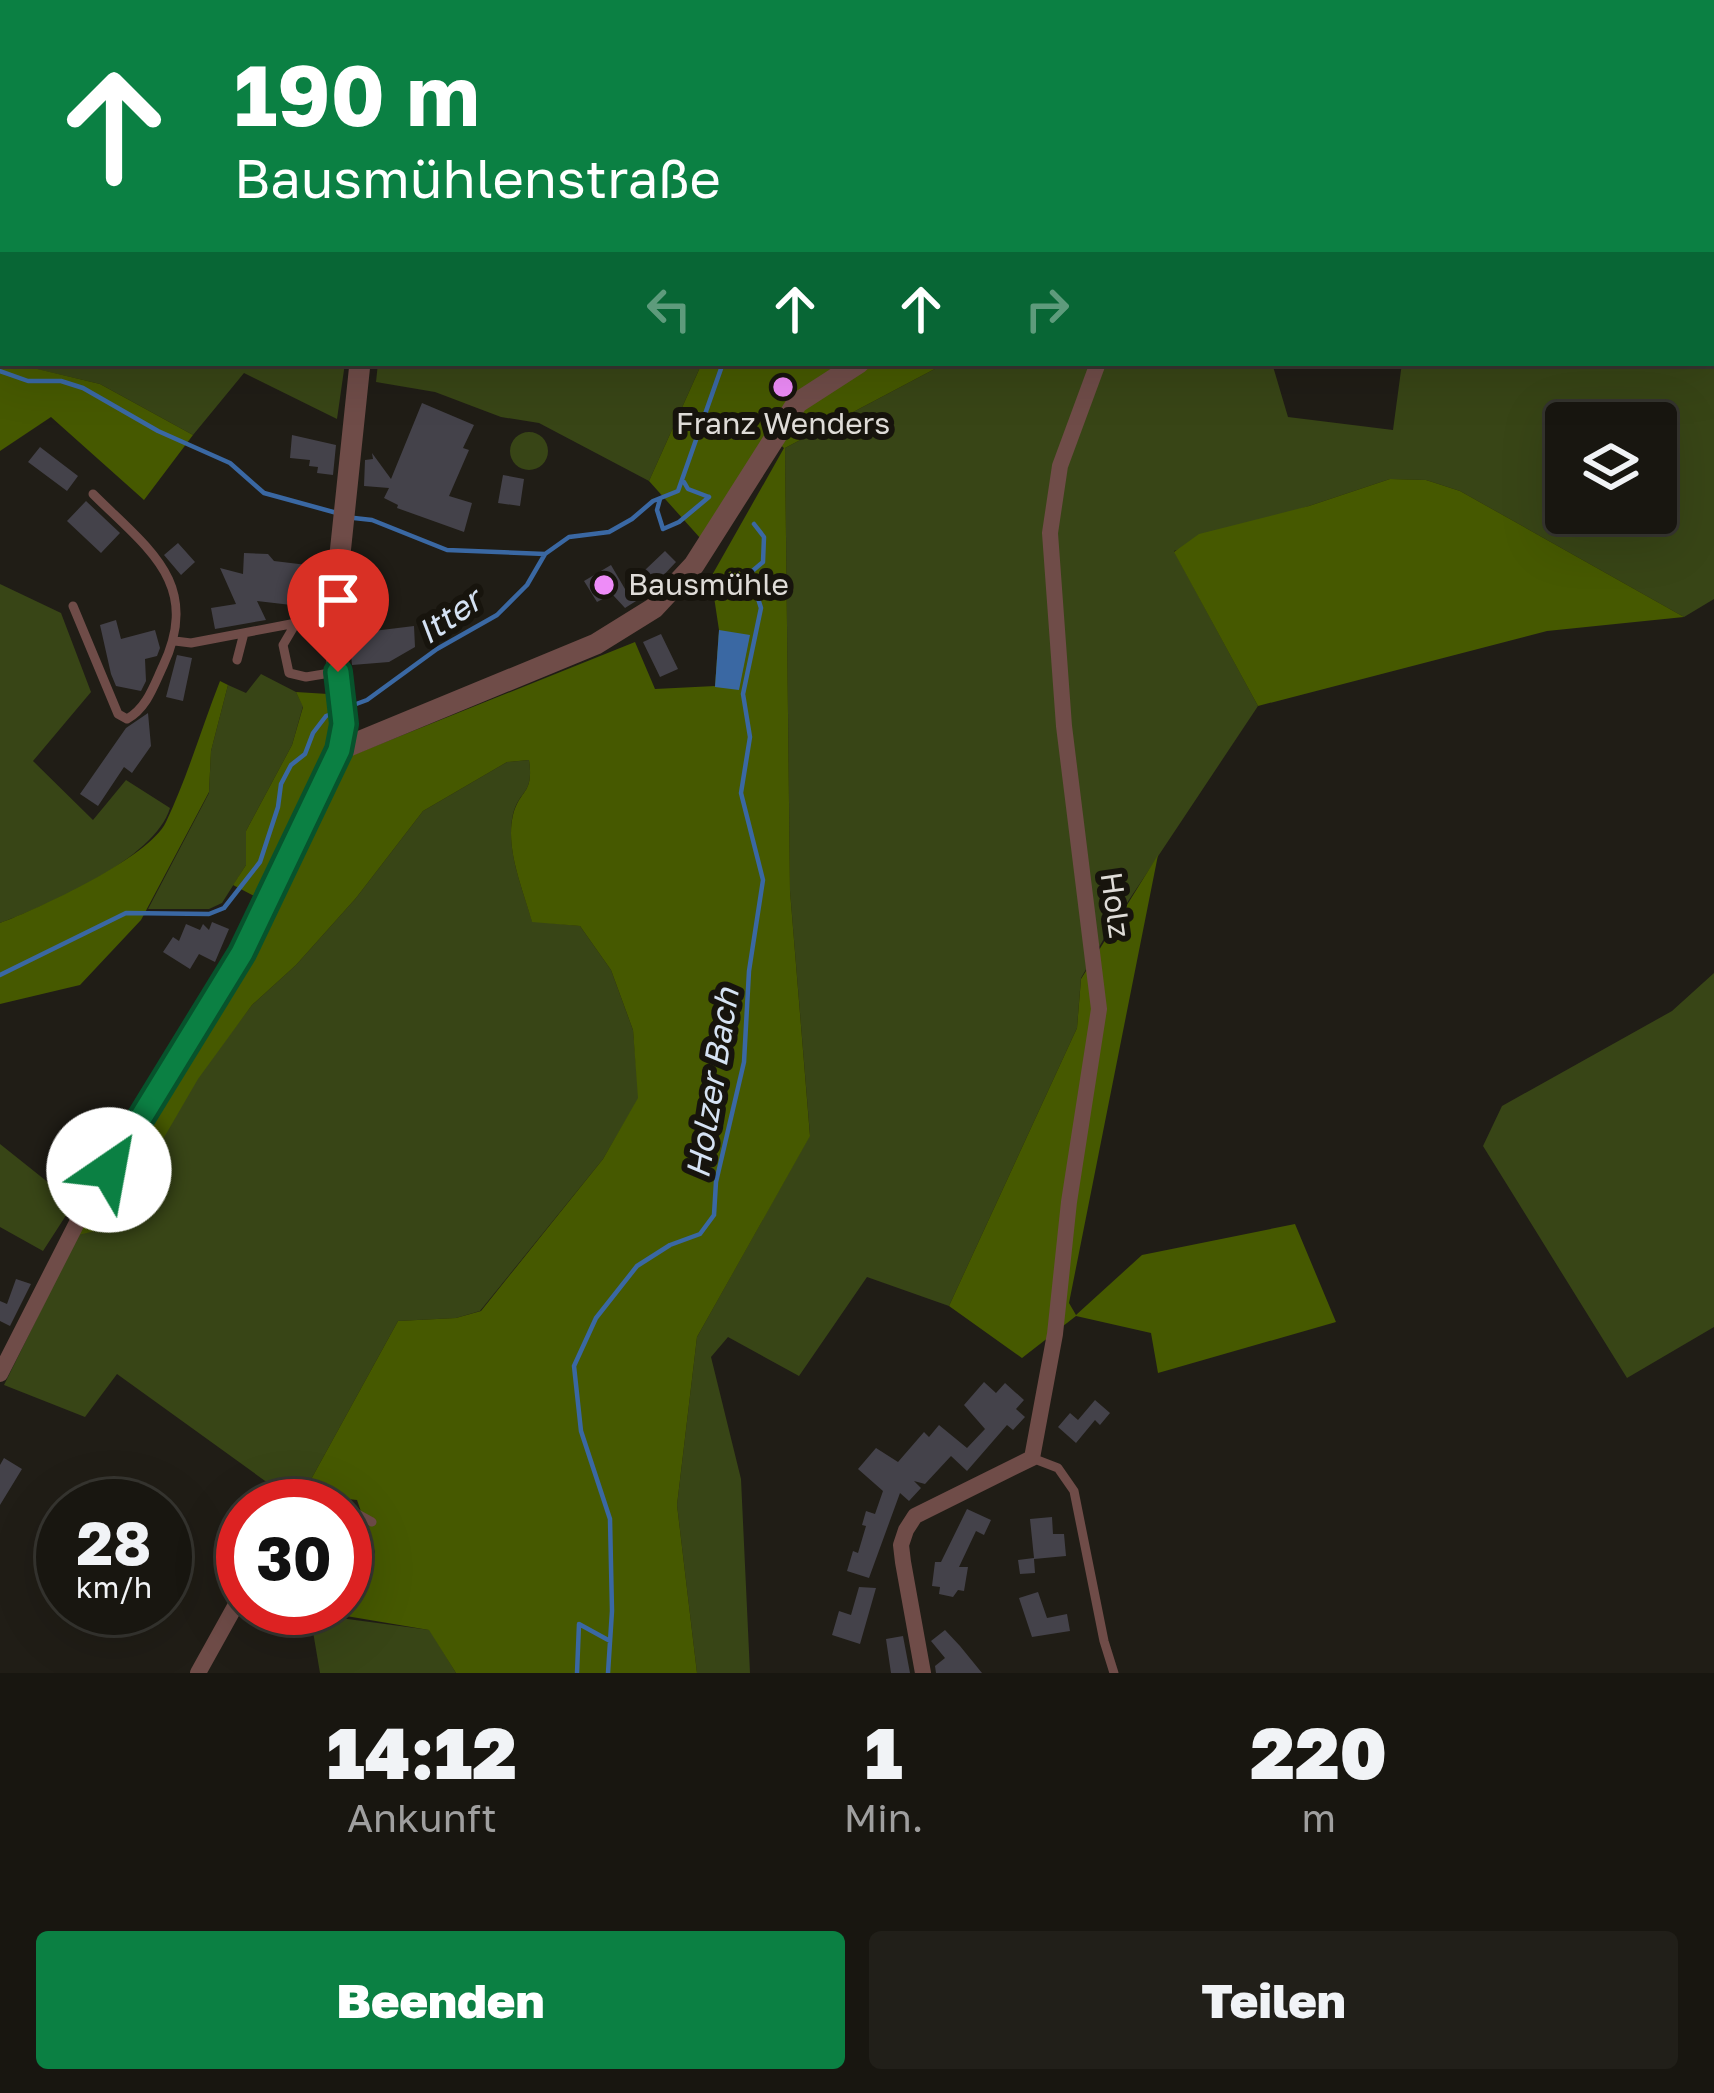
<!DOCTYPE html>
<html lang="de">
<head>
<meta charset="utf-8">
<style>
  body { margin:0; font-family:"Golos Text",sans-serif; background:#211f19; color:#f1f3f6; height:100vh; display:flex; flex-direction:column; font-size:45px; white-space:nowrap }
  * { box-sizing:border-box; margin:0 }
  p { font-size:39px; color:#9f9f9f }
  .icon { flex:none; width:66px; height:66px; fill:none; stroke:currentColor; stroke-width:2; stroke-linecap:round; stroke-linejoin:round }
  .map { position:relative; height:1673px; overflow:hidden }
  .panel { display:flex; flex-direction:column; background:#181610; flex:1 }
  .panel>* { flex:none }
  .banner { position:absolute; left:0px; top:0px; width:1716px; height:366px; box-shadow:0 12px 48px #0002,0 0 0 3px #363530; background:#0b8043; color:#fff; overflow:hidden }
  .buttons { position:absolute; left:1545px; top:402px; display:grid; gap:24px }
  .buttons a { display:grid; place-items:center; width:132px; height:132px; border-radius:12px; background:#181610; box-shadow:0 12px 48px #0002,0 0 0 3px #363530; font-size:60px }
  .speed { position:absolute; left:36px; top:1479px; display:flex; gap:24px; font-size:60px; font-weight:700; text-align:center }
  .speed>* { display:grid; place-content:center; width:156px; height:156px; border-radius:50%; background:#181610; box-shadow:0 12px 48px #0002,0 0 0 3px #363530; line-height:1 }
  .speed small { font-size:30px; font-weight:400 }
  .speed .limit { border:18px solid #d22; background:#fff; color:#111 }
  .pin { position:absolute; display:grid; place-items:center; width:102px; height:102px; color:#fff; margin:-123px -51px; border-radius:50% 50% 50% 0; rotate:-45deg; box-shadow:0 0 12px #0007 }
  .pin .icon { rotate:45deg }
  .me { position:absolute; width:132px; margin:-66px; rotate:33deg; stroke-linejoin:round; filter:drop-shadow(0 0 9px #0008) }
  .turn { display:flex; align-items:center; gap:42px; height:252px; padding:0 36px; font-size:54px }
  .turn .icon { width:156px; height:156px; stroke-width:2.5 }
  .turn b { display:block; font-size:84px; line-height:102px }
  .lanes { display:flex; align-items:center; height:114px; padding:0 36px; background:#0003; justify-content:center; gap:60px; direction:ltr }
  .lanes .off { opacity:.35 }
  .eta { display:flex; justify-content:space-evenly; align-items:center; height:204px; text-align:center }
  .eta b { font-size:72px; font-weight:800; line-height:84px }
  .primary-button { display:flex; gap:24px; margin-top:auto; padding:24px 36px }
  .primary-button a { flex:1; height:138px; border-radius:12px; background:#0b8043; color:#fff; font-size:48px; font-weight:800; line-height:138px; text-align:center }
  .primary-button a+a { background:#211f19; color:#f1f3f6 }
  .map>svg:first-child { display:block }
  .green { fill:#384516; fill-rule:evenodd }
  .forest { fill:#465900 }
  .water { fill:#3a68a3 }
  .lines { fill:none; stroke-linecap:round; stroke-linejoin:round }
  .stream { stroke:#3a68a3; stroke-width:4.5 }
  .building { fill:#44424a }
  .service { stroke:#6f4c48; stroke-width:9 }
  .minor { stroke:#6f4c48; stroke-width:16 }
  .tertiary { stroke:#6f4c48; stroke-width:21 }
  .route-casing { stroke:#07532c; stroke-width:30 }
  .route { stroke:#0b8043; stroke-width:21 }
  .poi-dot { fill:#ee8cf8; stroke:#17140d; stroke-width:4.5 }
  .labels { text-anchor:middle; stroke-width:12; stroke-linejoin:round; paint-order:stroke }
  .poi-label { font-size:30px; fill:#dfdcd8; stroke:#17140d }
  .street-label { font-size:30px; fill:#dfdcd8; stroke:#17140d }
  .water-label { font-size:33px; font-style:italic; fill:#d5e2f3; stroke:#17140d }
</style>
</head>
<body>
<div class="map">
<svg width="1714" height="1673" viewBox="0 0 1714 1673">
  <rect width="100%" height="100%" fill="#201d16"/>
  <path class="green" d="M1714,308v291l-30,18 -224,-126 -34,-11 -36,-1 -216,72 84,155 -149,224 -28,48 -4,50 -128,278 -82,-29 -68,99 -71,-39 -17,20 30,122 9,194h-53l-20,-168 20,-168 113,-202 -20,-244 -5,-443 161,-85h326l16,54 105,13 9,-67h311zM1566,423h90v90h-90z
    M11,363h334l-8,56 -93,-46 -51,62 -93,-51z
    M378,363h324l-53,118 -110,-58 -38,-6 -66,-25 -59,-10z
    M510 451a19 19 0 1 1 38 0a19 19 0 1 1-38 0Z
    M0,584l61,29 30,79 -58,69 60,59 33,-40 44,28c-15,51 -122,97 -170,115z
    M261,674l35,18 7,14 -11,39 -46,86v34l-24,38 -13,6h-61l61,-116 2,-42 17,-66 18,8z
    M529,760c5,35 -9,28 -16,54 -8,35 10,75 19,107l48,5 31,44 22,60 6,68 -36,61 -123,152 -24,7 -58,3 -95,173 -17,2 -169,-122 -32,43 -81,-32 74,-150 174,-230 44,-40 60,-67 67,-87 84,-49z
    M1714,973v354l-87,51 -144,-232 19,-40 170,-95z
    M0,1144l74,59 -31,48 -43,-24z
    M310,1614l120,16 26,43h-136z"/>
  <path class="forest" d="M0,360l100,24 93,51 -49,65 -93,-83 -51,34z
    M702,363h244l-161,85 5,443 20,245 -113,201 -20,168 20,168h-241l-27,-43 -83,-14 29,-64 -18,-52 -54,-6 95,-173 58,-3 25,-7 122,-152 35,-61 -5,-68 -22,-60 -31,-44 -48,-4c-9,-33 -27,-73 -19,-107 7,-27 21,-20 16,-55l-22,2 -84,49 -67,87 -60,67 -44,40 -54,74 -86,148 -34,8 167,-275 98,-201 292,-117 20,47 60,-3 4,-56 -8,-53 73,-129 -17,-14 -66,105 -52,-58z
    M1390,479l36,1 34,11 224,126 -137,14 -289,75 -84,-154 25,-18 110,-28z
    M220,681l8,4 -17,66 -2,41 -68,128 -61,65 -80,19v-81c38,-14 149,-65 166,-101 21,-44 36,-95 54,-141z
    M296,692l32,2 6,36 -76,168 -25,-13 13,-20v-34l46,-86 11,-38z
    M1158,855l-89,448 7,12 66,-60 153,-31 41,98 -178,51 -7,-40 -75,-17 -54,42 -73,-52 128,-278 4,-49z"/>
  <path class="water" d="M719,630l31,5 -11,55 -24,-3z"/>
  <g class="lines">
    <path class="stream" d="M973,3l8,-3
      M0,371l28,10h33l22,7 75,43 72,32 34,30 73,20
      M684,482l4,7 21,8
      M660,499l-3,11 6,19 16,-7 30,-25
      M354,518l18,2 75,30 98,4
      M348,707l19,-7 70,-51 60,-34 30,-30 18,-31 24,-17 40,-5 23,-13 21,-18 25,-10 45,-128
      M0,975l126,-62 83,1 15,-6 36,-46 18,-55 3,-23 10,-19 14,-11 8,-21 13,-17 11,-4
      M577,1673l2,-49 31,17
      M608,1673l4,-62 -2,-92 -29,-88 -7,-65 22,-48 41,-52 33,-21 30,-11 14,-19 2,-33 28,-120 5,-91 14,-91 -22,-87 9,-56 -7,-43 18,-86 -11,-35 13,-11 1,-25 -10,-13"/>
  </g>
  <path class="building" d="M422,403l52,22 -11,23 6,2 -20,46 23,7 -8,29 -67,-24 1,-3 -14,-7 5,-10 -25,-2 1,-26 8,-1 -1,-6 19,26z
    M292,435l44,10 -3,30 -16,-2 1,-6 -9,-1 1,-6 -20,-2z
    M40,447l38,29 -11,15 -39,-29z
    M503,475l21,4 -4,27 -22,-3z
    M86,501l34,32 -19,20 -34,-32z
    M178,543l17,19 -14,13 -17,-20z
    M665,551l11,11 -32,34 -19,12 -13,-14 -15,8 -13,-21 27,-16 14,24z
    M244,553l24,1 6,7 33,4 -1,4 12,1 -1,38 -60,-7 9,19 -51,9 -4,-21 25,-4 -16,-36 23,6z
    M116,620l5,19 34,-9 5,18 -3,8 -12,3 1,22 -5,10 -25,-5 -5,-12 -11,-49z
    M414,626l1,21 -26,15 -37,3 -3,-31z
    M661,634l17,35 -18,8 -17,-35z
    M177,655l15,3 -9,43 -17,-4z
    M148,713l3,33 -19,27 -8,-6 -26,39 -18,-12 46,-66z
    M212,922l17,7 -14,33 -16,-8 -9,15 -27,-17 10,-15 6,4 7,-17 14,6 3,-6 6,6z
    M98,1134l10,11 -17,17 5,3 -12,20 -10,-7 -4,4 -4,-3 14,-24z
    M16,1279l15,5 -21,42 -10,-5v-20l7,3z
    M984,1382l12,11 9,-10 19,17 -8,9 9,8 -12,13 -6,-5 -40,46 -16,-15 -26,28 -11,-3 7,7 -12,13 -9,-8 -31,85 -22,-7 6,-20 5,2 8,-27 -4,-1 4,-14 9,3 8,-23 -25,-22 18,-21 22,14 26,-30 5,5 10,-12 28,23 18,-19 -21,-24z
    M1095,1400l15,13 -10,12 -5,-5 -19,23 -18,-16 12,-14 8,7z
    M4,1458l18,11 -22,36v-40z
    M967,1509l24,11 -7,15 -8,-4 -17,36h9l-4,24 -6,-1 -5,7 -14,-3 1,-7 -8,-1 3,-24h6z
    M1052,1517l1,17h11l2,22 -32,3 1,14 -15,1 -2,-14 16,-2 -4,-39z
    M859,1587l17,1 -16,56 -28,-9 7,-24 12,4z
    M1038,1592l9,26 20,-4 3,17 -38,6 -13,-39z
    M945,1630l15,16 22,27h-46l-1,-7 10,-8 -14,-17z
    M903,1636l7,37h-19l-5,-34z"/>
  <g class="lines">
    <path class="service" d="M1305,0l4,3
      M1266,3l4,-3
      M73,606l45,108 9,5c20,-11 27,-34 36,-53 39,-83 -15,-117 -70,-172
      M296,623l-13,22 6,28 17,4 30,-5
      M175,641l16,2 105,-20 37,-2
      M237,660l7,-27
      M1032,1458l26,10 16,23 30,150 10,32
      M291,1506l2,-3
      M327,1506h2
      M345,1507l27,15"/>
    <path class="minor" d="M211,3l9,-3
      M0,74l3,-1
      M0,1374l86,-169 156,-252 97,-203
      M198,1673l45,-81
      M923,1673l-20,-111 -2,-17 5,-15 9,-14 117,-58 23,-124 14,-132 30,-193 -35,-283 -14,-193 10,-67 38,-103"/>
    <path class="tertiary" d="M420,3l2,-3
      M1713,300h1
      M339,750l257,-106 58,-36 40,-43 103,-162 62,-40
      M339,750l4,-27 -10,-102 27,-258"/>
  </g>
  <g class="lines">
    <defs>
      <path id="route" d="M109,1170l133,-217 97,-203 5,-26 -6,-52"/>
    </defs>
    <use href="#route" class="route-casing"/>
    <use href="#route" class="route"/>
  </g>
  <g class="poi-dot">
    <circle cx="783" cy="387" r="12"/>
    <circle cx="604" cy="585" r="12"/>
  </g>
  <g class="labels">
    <g class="poi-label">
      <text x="783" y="434">Franz Wenders</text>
      <text x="628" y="595" text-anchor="start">Bausmühle</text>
    </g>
    <g class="street-label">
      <text transform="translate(1115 905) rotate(82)" y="10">Holz</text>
    </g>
    <g class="water-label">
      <text transform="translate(449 616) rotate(-35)" y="12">Itter</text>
      <text transform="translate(712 1083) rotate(-81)" y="12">Holzer Bach</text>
    </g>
  </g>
</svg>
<div class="buttons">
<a><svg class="icon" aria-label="layers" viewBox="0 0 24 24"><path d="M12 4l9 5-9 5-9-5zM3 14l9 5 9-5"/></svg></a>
</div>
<div class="speed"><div>28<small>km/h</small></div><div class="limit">30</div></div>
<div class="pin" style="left:338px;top:672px;background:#d93025"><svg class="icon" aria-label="arrive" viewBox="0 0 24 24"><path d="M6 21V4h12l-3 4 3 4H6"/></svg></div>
<svg class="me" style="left:109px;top:1170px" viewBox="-20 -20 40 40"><circle r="19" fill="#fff"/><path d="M0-13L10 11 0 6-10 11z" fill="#0b8043"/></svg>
<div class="banner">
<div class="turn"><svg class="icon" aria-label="ahead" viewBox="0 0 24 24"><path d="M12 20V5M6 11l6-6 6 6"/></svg><div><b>190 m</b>Bausmühlenstraße</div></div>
<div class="lanes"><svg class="icon off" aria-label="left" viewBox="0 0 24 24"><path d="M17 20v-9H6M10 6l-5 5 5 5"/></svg><svg class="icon" aria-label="ahead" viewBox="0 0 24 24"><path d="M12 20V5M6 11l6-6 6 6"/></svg><svg class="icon" aria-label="ahead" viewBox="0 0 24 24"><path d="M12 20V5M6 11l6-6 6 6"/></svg><svg class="icon off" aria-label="right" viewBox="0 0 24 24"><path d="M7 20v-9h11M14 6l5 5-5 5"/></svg></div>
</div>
</div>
<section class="panel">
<div class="eta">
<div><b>14:12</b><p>Ankunft</p></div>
<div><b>1</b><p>Min.</p></div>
<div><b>220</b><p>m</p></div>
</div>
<div class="primary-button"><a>Beenden</a><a>Teilen</a></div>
</section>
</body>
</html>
